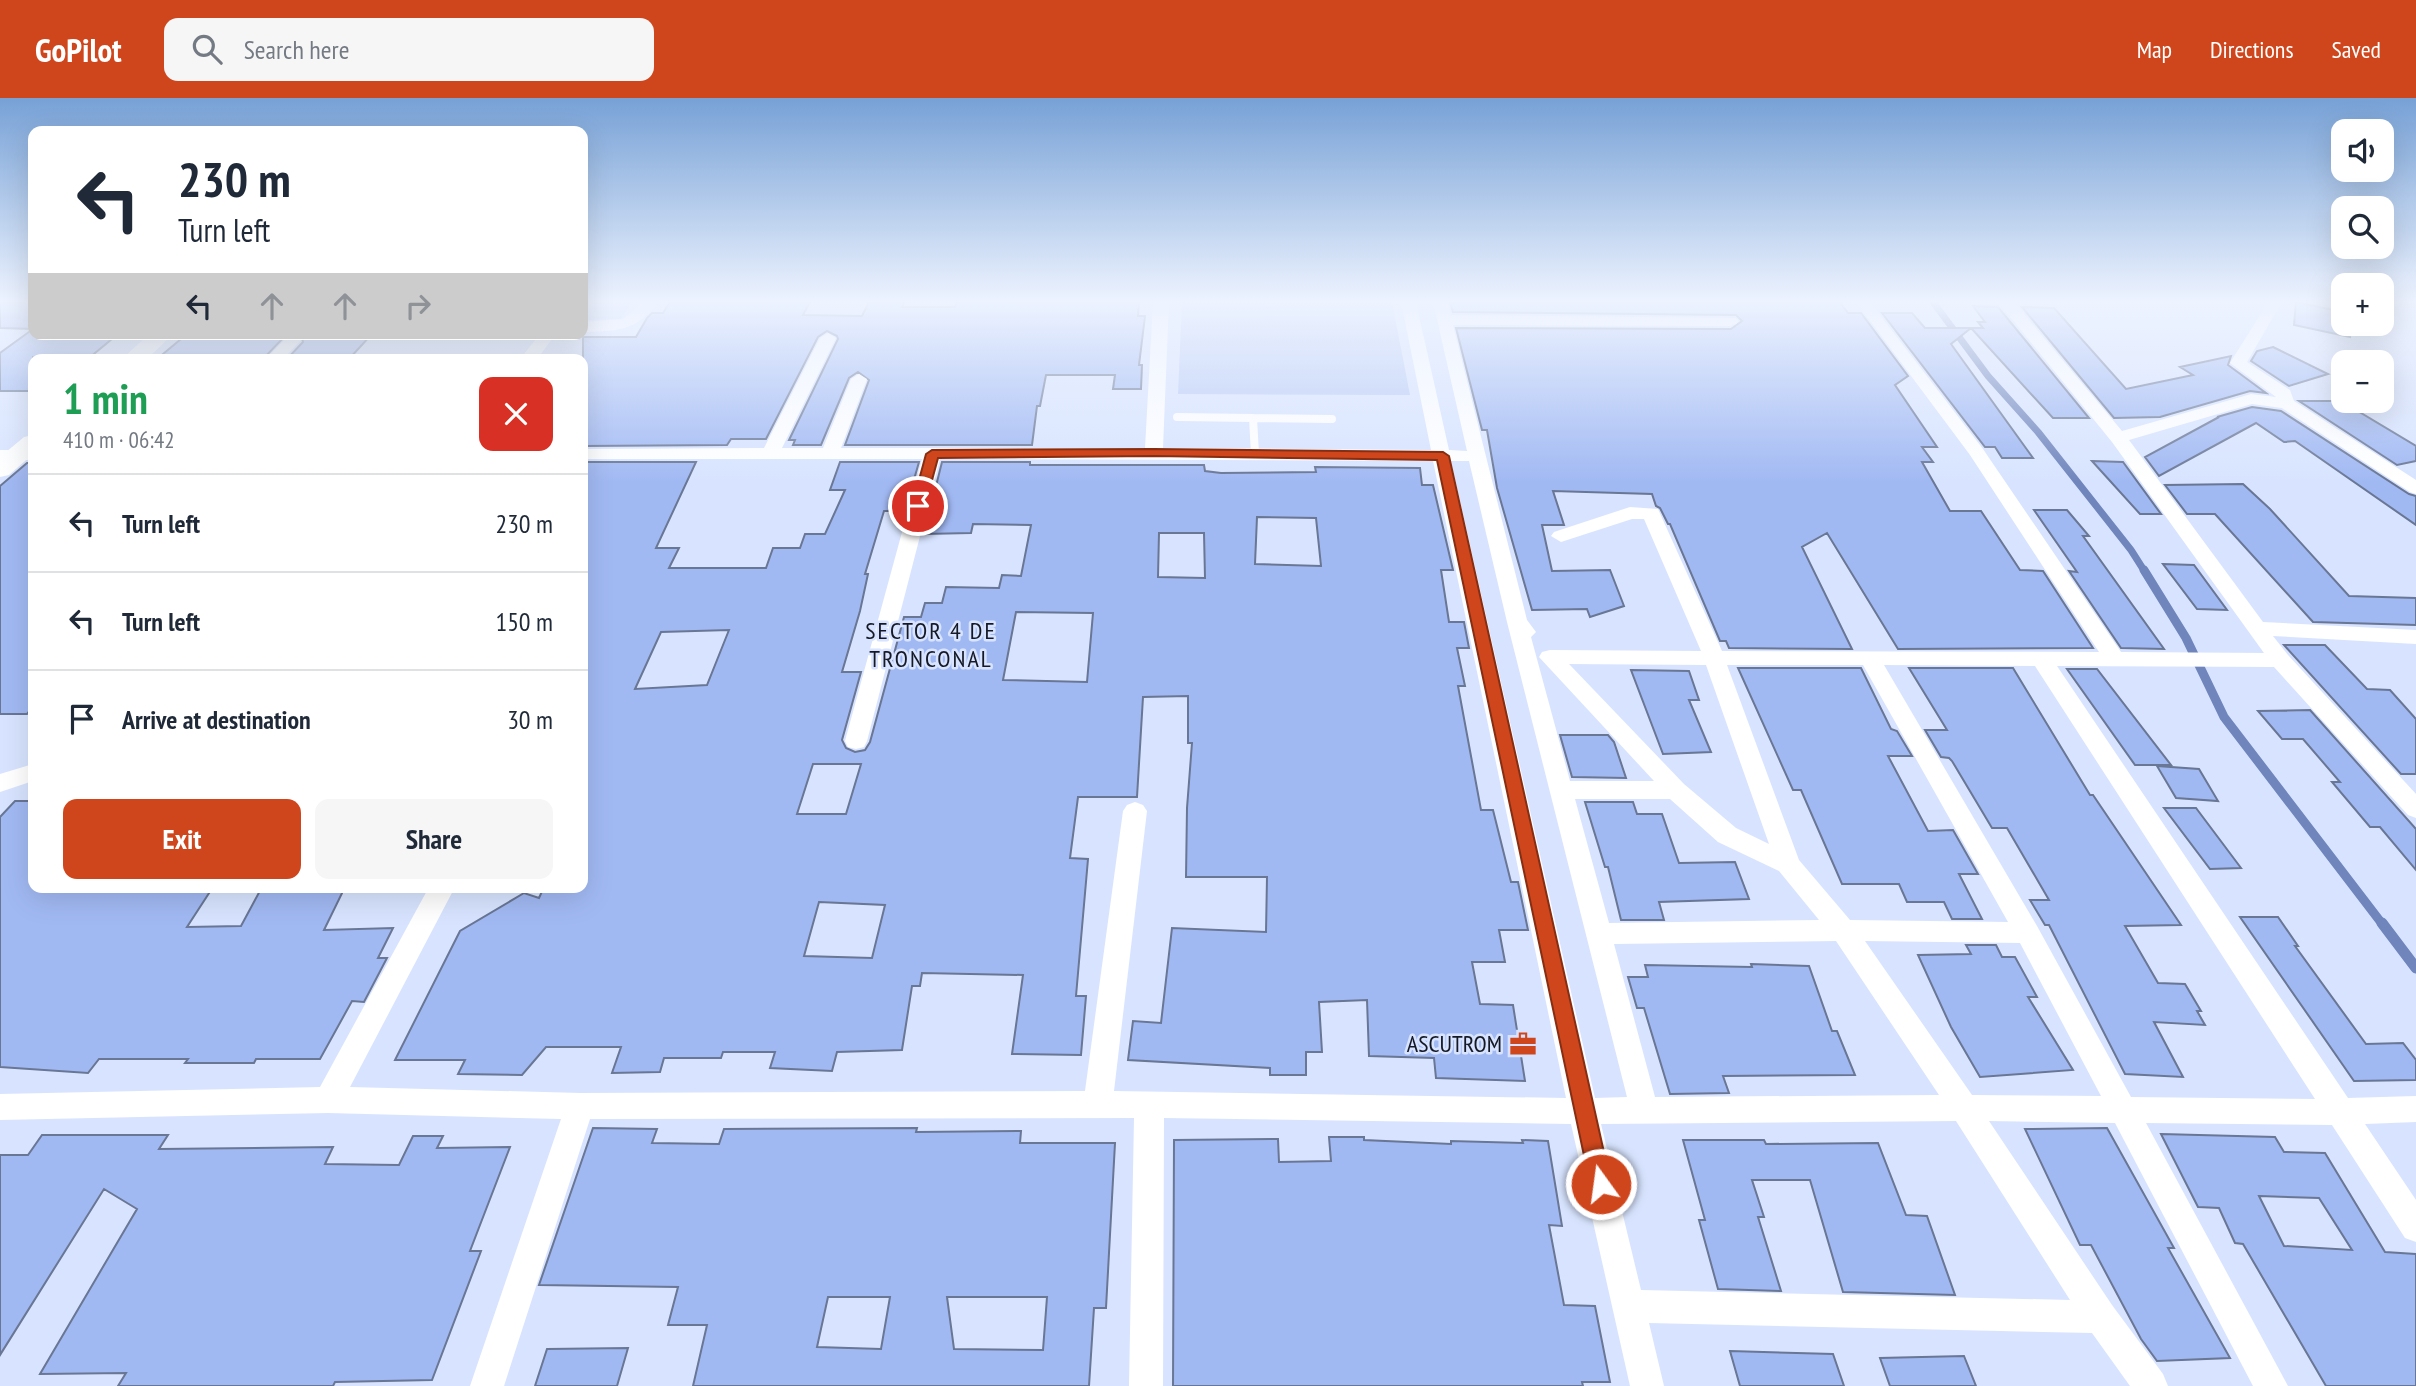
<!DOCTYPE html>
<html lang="en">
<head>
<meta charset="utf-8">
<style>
  body { margin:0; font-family:"PT Sans Narrow",sans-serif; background:#f6f6f7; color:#1f2937; height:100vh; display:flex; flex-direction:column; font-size:26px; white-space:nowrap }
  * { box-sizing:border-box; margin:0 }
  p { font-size:23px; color:#747a83 }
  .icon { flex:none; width:38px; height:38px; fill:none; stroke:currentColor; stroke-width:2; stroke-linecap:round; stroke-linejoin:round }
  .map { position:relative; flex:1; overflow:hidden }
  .panel { position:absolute; left:28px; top:256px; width:560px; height:539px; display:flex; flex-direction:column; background:#fff; border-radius:14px; box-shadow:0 7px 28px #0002 }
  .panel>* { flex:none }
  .banner { position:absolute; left:28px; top:28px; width:560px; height:214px; border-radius:14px; box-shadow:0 7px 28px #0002; background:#fff; color:#1f2937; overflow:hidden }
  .controls { position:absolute; left:2331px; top:21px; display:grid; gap:14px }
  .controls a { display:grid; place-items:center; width:63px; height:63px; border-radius:14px; background:#fff; box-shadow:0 7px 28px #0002; font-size:35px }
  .pin { position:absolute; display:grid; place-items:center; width:60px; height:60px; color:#fff; margin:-30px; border:4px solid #fff; border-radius:50%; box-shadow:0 2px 7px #0007 }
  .me { position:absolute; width:77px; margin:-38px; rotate:346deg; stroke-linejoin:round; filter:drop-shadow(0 0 5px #0008) }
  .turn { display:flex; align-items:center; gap:24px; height:147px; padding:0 35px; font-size:32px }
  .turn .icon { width:91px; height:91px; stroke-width:2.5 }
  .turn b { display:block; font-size:49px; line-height:60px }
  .lanes { display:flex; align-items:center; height:66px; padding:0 35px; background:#0003; justify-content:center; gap:35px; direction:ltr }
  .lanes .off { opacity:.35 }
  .round { display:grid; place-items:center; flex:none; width:74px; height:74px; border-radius:14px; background:#f6f6f7 }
  .headline { display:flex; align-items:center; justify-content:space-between; height:119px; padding:0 35px }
  h1 { font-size:42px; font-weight:800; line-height:52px; color:#1e9e55 }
  .action { display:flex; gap:14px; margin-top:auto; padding:14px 35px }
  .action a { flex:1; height:80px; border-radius:14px; background:#cf461c; color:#fff; font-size:28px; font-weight:800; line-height:80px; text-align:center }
  .action a+a { background:#f6f6f7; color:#1f2937 }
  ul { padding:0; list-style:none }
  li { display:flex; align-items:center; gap:21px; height:98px; padding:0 35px; border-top:2px solid #e0e1e3 }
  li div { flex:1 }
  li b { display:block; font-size:26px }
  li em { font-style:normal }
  header { display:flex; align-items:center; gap:42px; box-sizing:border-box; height:98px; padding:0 35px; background:#cf461c; color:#fff }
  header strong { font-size:33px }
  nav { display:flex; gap:38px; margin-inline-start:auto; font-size:24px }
  .search { width:490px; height:63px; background:#f6f6f7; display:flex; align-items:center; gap:18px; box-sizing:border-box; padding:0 24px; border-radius:14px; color:#747a83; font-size:26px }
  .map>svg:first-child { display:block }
  .green { fill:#b8caf5 }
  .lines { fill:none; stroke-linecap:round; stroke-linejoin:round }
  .stream-far2 { stroke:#6f85bc; stroke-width:7 }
  .stream-far1 { stroke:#6f85bc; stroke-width:9 }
  .stream { stroke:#6f85bc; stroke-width:11 }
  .building { fill:#a1b9f3; stroke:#697694; stroke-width:2; fill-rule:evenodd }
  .lane { stroke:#fff; stroke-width:8 }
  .street { fill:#fff; fill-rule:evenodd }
  .secondary { fill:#fff; fill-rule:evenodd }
  .route { fill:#cf461c; stroke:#872e12; stroke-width:2 }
  .labels { text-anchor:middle; stroke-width:5; stroke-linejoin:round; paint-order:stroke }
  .quarter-label { font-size:24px; letter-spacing:2px; fill:#141925; stroke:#d8e4ff }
  .near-poi-label { font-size:24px; fill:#141925; stroke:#d8e4ff; text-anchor:end }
</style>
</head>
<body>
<header>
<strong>GoPilot</strong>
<div class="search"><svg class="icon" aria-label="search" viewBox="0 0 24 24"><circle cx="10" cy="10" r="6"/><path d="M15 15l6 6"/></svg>Search here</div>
<nav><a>Map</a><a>Directions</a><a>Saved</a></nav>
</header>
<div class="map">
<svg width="2416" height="1288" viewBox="0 0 2416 1288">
  <rect width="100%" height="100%" fill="#d8e4ff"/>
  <path class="green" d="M583,204h49l-11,17 -38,1z
    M1182,204h210l18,93 -232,-1z"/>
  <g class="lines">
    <path class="stream-far2" d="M1933,204l55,74 50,56 93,118 14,22"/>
    <path class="stream-far1" d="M2144,472l42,68 38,79 159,208"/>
    <path class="stream" d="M2382,825l34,45"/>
  </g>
  <path class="building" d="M0,204h33v32h85l-29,24 -56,-1v34h-33v-38l33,-24 -33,-1z
    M670,204h140l-7,13 59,1 7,-14h35l-2,5h53l2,-5h182l-1,14h7l-6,49h3l-1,24h-28l2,-14h-69l-6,31h-3l-5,39h-187l24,-65 -11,-8 -9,6 -28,67h-28l2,-5h-6l49,-101 -1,-3 -10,-5 -9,6 -52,102h-35l-4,6 -144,1v-109h53l11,-19 5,-5h11z
    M1450,204h390l8,11h13l47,63 -13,9 42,62h-15l11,15h-11l28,49h31l39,59 23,1 50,77 -195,1 -71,-116 -25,14 50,102 -123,-1 -3,-7h-6l-50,-117h-2l-8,-16 -4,-2 -4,-12 -99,-3 11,34h-22l10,46 58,-1 14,36 -34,11 -3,-8 -55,1 -35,-122 -10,-58h-5l-26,-102 275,1 11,-8 -6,-6 -283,-3z
    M2296,204l47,10v12h6l1,13 -56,-12z
    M1973,208l25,1 91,111h-36l-82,-90h12l-5,-6h7z
    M2022,209l32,1 72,81 67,-14 -13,-8 51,-11 -3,9 38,28 -16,-2 -90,26 -46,1z
    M1882,215h30l13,15h46l-20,16 82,114h-31l-7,-11h-10z
    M187,236h100l-24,25h-106z
    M297,236h75l-23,25h-62l16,-17 -1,-4z
    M2273,249l55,27 -39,12 -38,-25 6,-10z
    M2299,303h42l75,45v15l-19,4z
    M2252,309l29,4 128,83 7,2v29l-121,-84 -11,1 -28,-19 -97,53 -14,-19 74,-40h-2z
    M2092,363l31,1 38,52h-21z
    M583,364h113l-40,86h23l-10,20h97l7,-20h27l5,-14h20l20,-44h-15l10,-28h79l-14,49h-21l-19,63h3l-8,37 -18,61h19l-19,68 4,8 9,4 10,-2 5,-8 34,-125h17l4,-14h17l4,-16 53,1 3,-13 19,1 10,-51 -58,-1 -2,9 -47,1 18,-72h88v3h174l1,6 16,2 95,-1 -1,-5 105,1 2,17h11l20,85h-12l8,52h15l5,26h-12l8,38h-7l23,124h12l18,72h7l10,48h-29l6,32h-33l8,42 33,1 12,76 -89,-3 -2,-20 -65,-2 -2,-56 -48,2 3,50h-16v23h-36v-7l-142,-8 5,-39 28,2 11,-95 94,4 1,-55h-81l1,-69 5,-65h-4v-47l-45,1 -6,100h-59l-8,61 18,1 -12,137h10l-5,59 -69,-1 11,-79 -101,-2 -2,13h-8l-10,64 -65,2 -5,19 -62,-3 5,-16h-52l-2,6h-57l-4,14 -48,1 9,-26h-75l-24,28 -64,-1 7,-14h-70l65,-129 64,-38 15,5 5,-11h39zM1257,419l59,1 5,48 -66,-2zM1159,435h45l1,45 -47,-1zM1016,514l77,1 -6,69 -84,-2zM729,532l-22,55 -72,4 26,-57zM813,666h48l-15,50h-49zM819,804l66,3 -13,53 -68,-2z
    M27,365h6v244l-6,7h-27v-228z
    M2243,386l27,25 79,87 67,2v27l-103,-3 -98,-108h-28l-22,-29z
    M2034,412h33l22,26h-6l81,113 -43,-1 -52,-77 8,1z
    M2163,466l31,1 33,45 -30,-1z
    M2284,547h41l42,44 23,1 26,29v55h-15z
    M1738,570h123l30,61 6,2 15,25h-24l40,75 25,-1 25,44h-19l23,45h-30l-8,-17h-37l-8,-18h-57l-41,-94h-8z
    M1909,570h104l77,127h3l88,130 -56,1 33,57 27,1 16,27h-4l8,14 -51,-3 29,55 -58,-3 -76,-149h-4l-15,-25h19l-42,-72h-15l-40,-67 -3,-3 -8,-1 -16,-27h22z
    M2067,571h30l74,96h-36z
    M1631,572l58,1 10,29h-10l22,52 -48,2z
    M2310,612l106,119v41l-36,-43h-10l-38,-45h8l-37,-43h-21l-24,-28z
    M1560,637h48l6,7 12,36 -54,-1z
    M2157,668l42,3 19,32 -42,-3z
    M15,703h18v86h180l-26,40 54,-1 21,-39h83l-21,43 69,-2 -15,30h9l-23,44 -12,-1 -32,58h-64l-2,4h-69l3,-4h-89l-11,14 -88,-6v-250z
    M1585,704h48l4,12h25l17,49 56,-1 14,37 -90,3 5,18h-43l-13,-53h-3z
    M2164,710h32l45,60 -31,1z
    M2240,819h38l20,29h-3l71,98 37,-1 13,17v20l-62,1z
    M1966,847h30l6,12h13l22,40h-9l45,73 -93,7 -29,-50 -33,-72 53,-1z
    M1751,866l58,2 23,65h5l18,44 -132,1 6,17 -59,1 -26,-86h-7l-9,-31h20l-3,-12 107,2z
    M593,1030l64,1 -5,14 67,1 5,-15 193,-1 -1,4 105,-1 -1,12h95l-9,165h-12l-5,78h-396l14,-61h-39l10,-38 -139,-2zM828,1199h62l-9,52 -64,-2zM947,1199h100l-4,53 -89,-1z
    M2107,1030l67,120h-6l62,110 -73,3 -16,-22 -50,-94h-11l-55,-116z
    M2161,1036l114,3 9,15 41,1 60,99 31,2v132h-90l-83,-142 -8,-1 -16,-35 -21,-1zM2259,1098l60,2 33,52 -68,-4z
    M42,1037h126l-9,14 174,-2 -8,17 74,1 14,-29h30l-6,12 73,-1 -40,104h11l-49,129 -97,2 -2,4h-215l8,-13 -86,1 97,-165 -33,-20 -104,166v-200h28z
    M1329,1039h35v3l87,4v-3l72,2 -1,-3 26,1 14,85 -13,-1 15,80 31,1 15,76h-28l1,4h-410l1,-246 104,-1 1,23 52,-1z
    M1683,1042h81l2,4 112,-1 28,72 21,1 28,79 -112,-3 -33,-112h-58l12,37h-6l23,74 -63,-2 -19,-69h6z
    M628,1250l-11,38h-82l12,-37z
    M1730,1253l103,3 11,32h-104z
    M1964,1258l12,30h-86l-10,-28z"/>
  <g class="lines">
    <path class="lane" d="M1177,319l155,2
      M1253,320l2,36"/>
    <path class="street" d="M643,204h15c-22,30 -41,29 -75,30v-10l40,-3z
      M1153,204h16l-6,146 268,2 -30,-148h15l33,148 18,1 -34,-149h14l4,13 285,3 3,3 -3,3 -5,2 -278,-1 74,295 9,12 -5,5 39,144h84l-115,-124 3,-5 8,-2 151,1 -57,-132h-12l-71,23 -10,-6 3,-4 76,-25 28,2 64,142 377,1 -129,-197 -114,-153h14l113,147 138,203 143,1 -152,-211 -114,-140h16l108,129 129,-37 25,3 -46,-34 38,-61h14l-35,60 43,28 4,11 122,79v14l-6,-2 -128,-84 -30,-4 -123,36 134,182 153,8v14l-143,-8 15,19 128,139v24l-8,-3 -134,-148 -217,-1 291,432 68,-2v26l-51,2 51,76v42l-11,-4 -73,-113 -186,-2 142,263h-35l-138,-263 -126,-2 123,184 51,69 5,12h-38l-38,-53 -443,-10 15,63h-34l-59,-262 -407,-6 -1,268h-34l5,-268 -544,1 -86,267h-34l91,-267 -233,-6 -328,7v-26l320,-7 109,-200h26l-105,200 230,6 505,-2 38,-280 4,-6 8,-3 8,3 4,6 -33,280 452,7 -133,-637 -493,-2 -73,282 -3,6 -8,2 -8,-2 -3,-6 77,-282h-339v-10l181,-1 56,-110 8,-5 8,5 -54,110h41l28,-69 8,-5 8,5 -26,69h304zM1451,363h18l38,161 120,475 -32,1zM1569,566l137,1 63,179 -33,-16 -52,-44zM1727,567h136l145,257 -158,-2 -51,-60zM1884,567l151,1 280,433 -184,-2 -94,-171zM1575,701h95l48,43 61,29 40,49 -210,3zM1836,843l103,154 -284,2 -41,-153zM1865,843l155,2 81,153 -129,-1zM1956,1023l114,179 -429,-10 -40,-166z
      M540,236h16l-19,25h-17z
      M293,237l8,5 -18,19h-17l21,-22z
      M0,352h33v10h-33z
      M33,666v17l-33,11v-18z"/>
    <path class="secondary" d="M149,236h24l-26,25h-25z
      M33,337v19l-24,21 -9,2v-20l24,-20z"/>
  </g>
  <linearGradient id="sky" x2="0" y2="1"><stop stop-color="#77a1d6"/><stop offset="0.53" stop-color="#edf3ff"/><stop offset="1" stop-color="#edf3ff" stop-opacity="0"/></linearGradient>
  <rect width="2416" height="384" fill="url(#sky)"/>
  <path class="route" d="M1154,351l289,3 6,4 162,728 -3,7 -7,3 -8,-3 -3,-7 -153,-724 -283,-4 -216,2 -13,48 -7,4 -6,-4 14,-52 6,-4z"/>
  <defs>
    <symbol id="office-bare" viewBox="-9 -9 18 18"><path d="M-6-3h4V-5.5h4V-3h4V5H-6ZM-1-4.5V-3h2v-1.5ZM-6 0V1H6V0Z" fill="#cf461c" stroke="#d8e4ff" stroke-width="2.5" paint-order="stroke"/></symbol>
  </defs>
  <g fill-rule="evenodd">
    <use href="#office-bare" x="1504" y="927" width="38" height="38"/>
  </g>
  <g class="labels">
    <g class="quarter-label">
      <text x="931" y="541">SECTOR 4 DE<tspan x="931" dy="28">TRONCONAL</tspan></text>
    </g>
    <g class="near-poi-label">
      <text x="1502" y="954">ASCUTROM</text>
    </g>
  </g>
</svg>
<div class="controls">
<a><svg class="icon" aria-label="sound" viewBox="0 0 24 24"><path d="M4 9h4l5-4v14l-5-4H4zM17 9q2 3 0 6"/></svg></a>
<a><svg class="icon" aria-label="search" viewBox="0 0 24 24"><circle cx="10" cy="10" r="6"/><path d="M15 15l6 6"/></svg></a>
<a>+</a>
<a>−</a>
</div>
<div class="pin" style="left:918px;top:408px;background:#d93025"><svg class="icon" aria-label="arrive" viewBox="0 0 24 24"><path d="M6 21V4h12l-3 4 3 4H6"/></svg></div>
<svg class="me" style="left:1601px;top:1086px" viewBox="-20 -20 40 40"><circle r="17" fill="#cf461c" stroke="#fff" stroke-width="3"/><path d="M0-11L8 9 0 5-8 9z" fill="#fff"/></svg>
<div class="banner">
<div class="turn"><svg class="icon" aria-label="left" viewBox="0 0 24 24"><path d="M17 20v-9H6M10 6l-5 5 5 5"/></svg><div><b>230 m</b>Turn left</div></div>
<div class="lanes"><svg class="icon" aria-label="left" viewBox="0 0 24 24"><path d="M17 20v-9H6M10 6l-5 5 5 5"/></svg><svg class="icon off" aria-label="ahead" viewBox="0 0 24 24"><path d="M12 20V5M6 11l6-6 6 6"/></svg><svg class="icon off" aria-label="ahead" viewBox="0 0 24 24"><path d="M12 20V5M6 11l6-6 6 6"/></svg><svg class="icon off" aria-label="right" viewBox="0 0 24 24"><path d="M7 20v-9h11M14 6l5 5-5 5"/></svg></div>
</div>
<section class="panel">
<div class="headline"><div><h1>1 min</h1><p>410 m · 06:42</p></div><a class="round" style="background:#d93025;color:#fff"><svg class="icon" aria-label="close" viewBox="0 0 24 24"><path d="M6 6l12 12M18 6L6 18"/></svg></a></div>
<ul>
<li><svg class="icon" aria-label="left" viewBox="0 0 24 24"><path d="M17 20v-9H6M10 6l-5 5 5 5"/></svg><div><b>Turn left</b></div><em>230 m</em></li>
<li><svg class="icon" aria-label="left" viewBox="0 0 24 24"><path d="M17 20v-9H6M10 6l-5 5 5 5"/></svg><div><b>Turn left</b></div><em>150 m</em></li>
<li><svg class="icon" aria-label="arrive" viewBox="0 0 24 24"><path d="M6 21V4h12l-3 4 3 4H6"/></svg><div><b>Arrive at destination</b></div><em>30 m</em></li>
</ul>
<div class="action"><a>Exit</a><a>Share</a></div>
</section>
</div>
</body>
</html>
